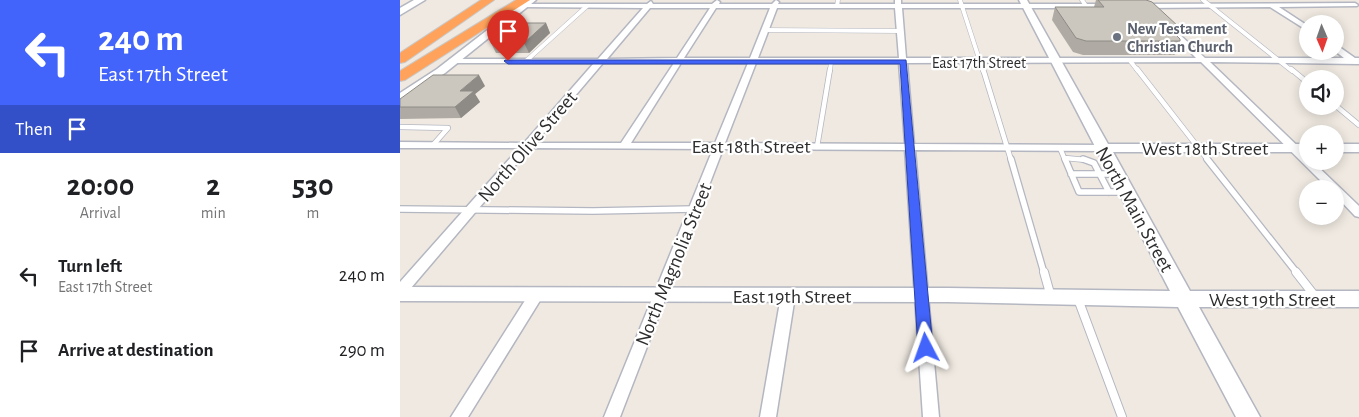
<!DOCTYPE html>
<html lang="en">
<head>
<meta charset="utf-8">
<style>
  body { margin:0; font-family:"Alegreya Sans",sans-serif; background:#f6f6f6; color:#202124; height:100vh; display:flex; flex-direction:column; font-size:19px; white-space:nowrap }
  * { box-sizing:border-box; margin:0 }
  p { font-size:16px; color:#757577 }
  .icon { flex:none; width:28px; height:28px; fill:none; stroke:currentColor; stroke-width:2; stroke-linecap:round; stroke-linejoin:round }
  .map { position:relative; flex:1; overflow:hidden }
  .panel { display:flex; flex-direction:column; background:#fff; width:400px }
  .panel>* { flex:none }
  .banner { background:#4264fb; color:#fff; overflow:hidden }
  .needle { width:32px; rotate:178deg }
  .tools { position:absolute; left:899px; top:15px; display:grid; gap:10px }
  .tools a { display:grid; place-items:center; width:45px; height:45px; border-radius:50%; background:#fff; box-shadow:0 2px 12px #0003; font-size:25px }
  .pin { position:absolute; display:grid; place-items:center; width:42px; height:42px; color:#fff; margin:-51px -21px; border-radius:50% 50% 50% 0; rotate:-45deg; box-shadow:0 0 5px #0007 }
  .pin .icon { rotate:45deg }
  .me { position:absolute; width:55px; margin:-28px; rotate:356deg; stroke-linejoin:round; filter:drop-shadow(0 0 4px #0008) }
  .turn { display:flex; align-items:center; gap:18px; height:105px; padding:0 15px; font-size:22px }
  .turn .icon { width:65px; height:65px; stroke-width:2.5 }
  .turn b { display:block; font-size:35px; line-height:42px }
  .then { display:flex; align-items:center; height:48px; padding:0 15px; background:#0003; gap:10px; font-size:19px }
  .eta { display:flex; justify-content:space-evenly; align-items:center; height:85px; text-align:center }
  .eta b { font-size:30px; font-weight:700; line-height:35px }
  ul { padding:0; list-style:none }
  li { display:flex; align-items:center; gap:15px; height:75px; padding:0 15px }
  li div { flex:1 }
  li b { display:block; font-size:19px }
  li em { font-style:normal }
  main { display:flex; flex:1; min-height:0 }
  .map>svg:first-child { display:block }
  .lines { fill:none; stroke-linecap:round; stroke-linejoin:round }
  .lane-far3-casing { stroke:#b4b7c1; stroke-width:5 }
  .lane-far2-casing { stroke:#b4b7c1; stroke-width:6 }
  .lane-far1-casing { stroke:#b4b7c1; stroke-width:8 }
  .lane-casing { stroke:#b4b7c1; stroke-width:10 }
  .street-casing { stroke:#b4b7c1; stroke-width:3 }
  .secondary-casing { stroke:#b4b7c1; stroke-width:3 }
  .highway-casing { stroke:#c9c9c9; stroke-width:2 }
  .lane-far3 { stroke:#fff; stroke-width:4 }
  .lane-far2 { stroke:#fff; stroke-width:4.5 }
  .lane-far1 { stroke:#fff; stroke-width:5.5 }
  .lane { stroke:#fff; stroke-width:8 }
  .street { fill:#fff; fill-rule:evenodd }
  .secondary { fill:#fff; fill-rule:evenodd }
  .highway { fill:#ffa35c; fill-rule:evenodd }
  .wall { fill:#afaba4 }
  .shaded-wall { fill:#8e8b86 }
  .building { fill:#cbc7bf; stroke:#8e8b86 }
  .route { fill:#4264fb; stroke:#2b41a3 }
  .worship-dot { fill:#6b7280; stroke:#fff; stroke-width:2 }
  .labels { text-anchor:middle; stroke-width:4.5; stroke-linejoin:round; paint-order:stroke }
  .far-worship-label { font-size:16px; font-weight:bold; fill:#5b616d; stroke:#fff; text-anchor:start }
  .far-street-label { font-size:16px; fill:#2e2e2e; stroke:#fff }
  .street-label { font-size:20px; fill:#2e2e2e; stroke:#fff }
</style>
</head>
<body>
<main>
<section class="panel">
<div class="banner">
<div class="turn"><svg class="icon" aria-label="left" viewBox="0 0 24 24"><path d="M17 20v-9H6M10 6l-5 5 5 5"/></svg><div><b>240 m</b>East 17th Street</div></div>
<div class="then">Then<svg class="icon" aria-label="arrive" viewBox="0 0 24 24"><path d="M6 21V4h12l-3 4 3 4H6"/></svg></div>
</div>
<div class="eta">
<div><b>20:00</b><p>Arrival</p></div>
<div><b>2</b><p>min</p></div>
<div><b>530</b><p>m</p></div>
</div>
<ul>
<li><svg class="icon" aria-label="left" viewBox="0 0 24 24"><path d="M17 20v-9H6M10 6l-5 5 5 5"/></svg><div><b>Turn left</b><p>East 17th Street</p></div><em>240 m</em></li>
<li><svg class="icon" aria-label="arrive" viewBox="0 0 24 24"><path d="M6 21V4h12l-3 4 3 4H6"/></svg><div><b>Arrive at destination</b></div><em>290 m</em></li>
</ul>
</section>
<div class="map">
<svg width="959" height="417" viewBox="0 0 959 417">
  <rect width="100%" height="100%" fill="#efe9e1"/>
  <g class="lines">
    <defs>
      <path id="lane-far3" d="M560,0l23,71
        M682,0l4,6
        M803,0l89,71
        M437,6l1,-6
        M365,30l136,1
        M126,61l61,-55
        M731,62l7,9
        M430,71l1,-9"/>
      <path id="lane-far2" d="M583,69l28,91
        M737,69l71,91
        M891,69l17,14
        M935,105l24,20
        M0,127l48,1 -15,17
        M417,147l13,-78
        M660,148l5,12
        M665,158l21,2"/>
      <path id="lane-far1" d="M611,159l33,114
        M665,159l14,33h47
        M683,159l11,4 15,29
        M807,159l90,114
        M671,174h45
        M0,209l193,2 101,-2"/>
      <path id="lane" d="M644,272l7,25
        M896,272l18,23
        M678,299l44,118"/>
      <path id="street" d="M317,0l3,2 -1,2h53l4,-4 3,2 -1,2h117v-4h6v4h209l3,2 -3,2h-208l4,50h290l-32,-33v-2l2,-1 39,36h139l-9,-7v-5h3l17,12h4v6l-149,-2 98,94v5h4l47,45v11l-4,-1 -20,-21v-6h-6l-128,-127 -294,1 7,81 188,1 5,3 -5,3 -187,-1 24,267h-16l-18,-267 -182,-1 -103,268h-16l109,-268 -183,-1 -125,147 -5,1v-14l119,-134h-119v-6l124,1 70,-80h-141l-4,-2 1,-2h148l45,-51 -121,-1 -1,-1 3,-2h123l4,-3 2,3h59zM250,8h60l-33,50 -70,1zM316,8h54l-20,50h-66zM377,8h118l4,50h-141zM203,63h71l-53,80h-86zM281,63h67l-33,80h-84zM356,63h143l6,81 -180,-1z
        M955,3l3,2 -1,1 -78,1 29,19v5l-38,-24 -129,1 -3,-2 3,-2z
        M136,290l5,1 2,4 -2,4 -73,118h-17l80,-126z
        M388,291l5,1 2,4 -19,121h-16l21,-121 2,-4z"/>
      <path id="secondary" d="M14,0h11l-25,15v-7z
        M126,0h10l-91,73 -45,29v-9l37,-24z
        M619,0h8l81,144h200v8h-195l77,139h169v16h-160l61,110h-24l-58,-110 -230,-5 -548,-1v-14l548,1 222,3z
        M935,144h24v8h-24z"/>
      <path id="highway" d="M81,0h13l-89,62 -5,1v-10z
        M116,0h14l-125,80 -5,1v-10z"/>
    </defs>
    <use href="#lane-far3" class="lane-far3-casing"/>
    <use href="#lane-far2" class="lane-far2-casing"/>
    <use href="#lane-far1" class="lane-far1-casing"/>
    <use href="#lane" class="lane-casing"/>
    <use href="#street" class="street-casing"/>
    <use href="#secondary" class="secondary-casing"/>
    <use href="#highway" class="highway-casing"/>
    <use href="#lane-far3" class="lane-far3"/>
    <use href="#lane-far2" class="lane-far2"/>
    <use href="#lane-far1" class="lane-far1"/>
    <use href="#lane" class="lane"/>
    <use href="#street" class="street"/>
    <use href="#secondary" class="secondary"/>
    <use href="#highway" class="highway"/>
  </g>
  <path class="wall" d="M696,0h50l33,27 -3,7 4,7 -5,14h-92l-10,-3 -21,-32 3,-13h39z
    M146,23l4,10 -21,20h-33l-5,-10z
    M85,86l-10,8 5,8 -19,16 -61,1v-20z"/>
  <path class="shaded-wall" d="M146,23l4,10 -21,20 -5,-10z
    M79,75l6,11 -10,8 5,8 -19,16 -6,-11 5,-16z"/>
  <path class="building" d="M698,0h48l6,2 27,25h-11l12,12v2h-94l-10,-3 -21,-31h49z
    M115,23h31l-22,20h-33z
    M33,75h46l-19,16h14l-19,16h-55v-8z"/>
  <path class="route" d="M105,60h401l27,288 -2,4 -5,2 -5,-2 -3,-4 -18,-284h-392l-4,-3z"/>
  <circle class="worship-dot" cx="717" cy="37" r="5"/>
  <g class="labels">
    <g class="far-worship-label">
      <text x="727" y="34">New Testament<tspan x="727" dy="18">Christian Church</tspan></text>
    </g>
    <g class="far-street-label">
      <text x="579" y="68">East 17th Street</text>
    </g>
    <g class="street-label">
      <text transform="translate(127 146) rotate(-49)" y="7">North Olive Street</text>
      <text x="351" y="153">East 18th Street</text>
      <text x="805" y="155">West 18th Street</text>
      <text transform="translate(735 209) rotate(61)" y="7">North Main Street</text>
      <text transform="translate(273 264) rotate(-68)" y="7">North Magnolia Street</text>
      <text x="392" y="303">East 19th Street</text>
      <text x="872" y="306">West 19th Street</text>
    </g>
  </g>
</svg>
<div class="tools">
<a><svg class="needle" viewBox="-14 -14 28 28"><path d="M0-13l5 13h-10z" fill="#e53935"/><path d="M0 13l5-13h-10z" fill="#757577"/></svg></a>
<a><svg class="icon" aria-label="sound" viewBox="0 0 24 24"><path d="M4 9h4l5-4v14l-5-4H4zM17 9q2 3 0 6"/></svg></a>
<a>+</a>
<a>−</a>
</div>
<div class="pin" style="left:108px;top:61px;background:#d93025"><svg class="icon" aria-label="arrive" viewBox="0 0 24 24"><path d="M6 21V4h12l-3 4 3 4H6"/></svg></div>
<svg class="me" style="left:526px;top:348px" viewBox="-20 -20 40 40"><path d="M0-17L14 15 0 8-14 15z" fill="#4264fb" stroke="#fff" stroke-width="4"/></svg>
</div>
</main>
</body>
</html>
